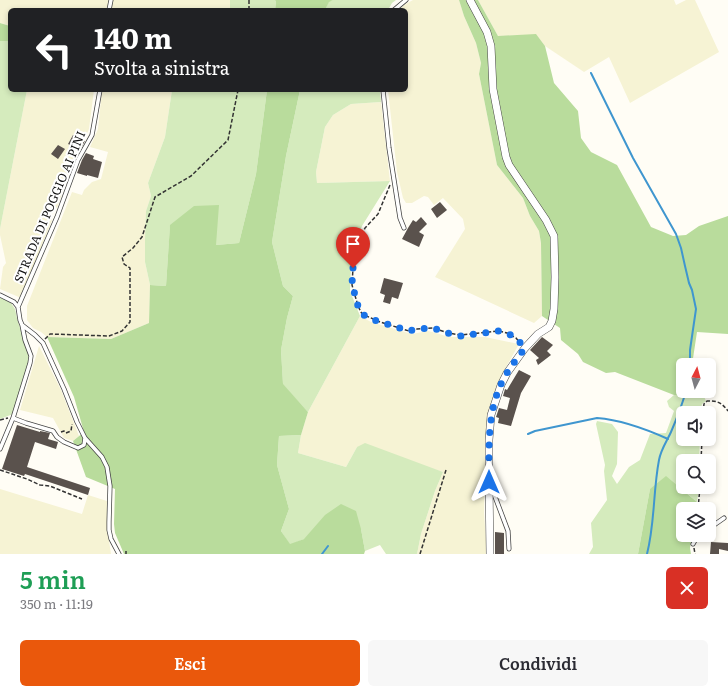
<!DOCTYPE html>
<html lang="it">
<head>
<meta charset="utf-8">
<style>
  body { margin:0; font-family:Literata,serif; background:#f7f7f7; color:#2b2b33; height:100vh; display:flex; flex-direction:column; font-size:15px; white-space:nowrap }
  * { box-sizing:border-box; margin:0 }
  p { font-size:13px; color:#7c7c81 }
  .icon { flex:none; width:22px; height:22px; fill:none; stroke:currentColor; stroke-width:2; stroke-linecap:round; stroke-linejoin:round }
  .map { position:relative; height:554px; overflow:hidden }
  .panel { display:flex; flex-direction:column; background:#fff; flex:1 }
  .panel>* { flex:none }
  .top-card { position:absolute; left:8px; top:8px; width:400px; height:84px; border-radius:6px; box-shadow:0 2px 6px #0003; background:#202124; color:#fff; overflow:hidden }
  .needle { width:26px; rotate:6deg }
  .controls { position:absolute; left:676px; top:358px; display:grid; gap:8px }
  .controls a { display:grid; place-items:center; width:40px; height:40px; border-radius:6px; background:#fff; box-shadow:0 2px 6px #0003; font-size:20px }
  .pin { position:absolute; display:grid; place-items:center; width:34px; height:34px; color:#fff; margin:-41px -17px; border-radius:50% 50% 50% 0; rotate:-45deg; box-shadow:0 0 4px #0007 }
  .pin .icon { rotate:45deg }
  .me { position:absolute; width:44px; margin:-22px; rotate:0deg; stroke-linejoin:round; filter:drop-shadow(0 0 3px #0008) }
  .turn { display:flex; align-items:center; gap:14px; height:84px; padding:0 20px; font-size:18px }
  .turn .icon { width:52px; height:52px; stroke-width:2.5 }
  .turn b { display:block; font-size:28px; line-height:34px }
  .round { display:grid; place-items:center; flex:none; width:42px; height:42px; border-radius:6px; background:#f7f7f7 }
  .headline { display:flex; align-items:center; justify-content:space-between; height:68px; padding:0 20px }
  h1 { font-size:24px; font-weight:600; line-height:30px; color:#1e9e55 }
  .primary-button { display:flex; gap:8px; margin-top:auto; padding:8px 20px }
  .primary-button a { flex:1; height:46px; border-radius:6px; background:#ea580c; color:#fff; font-size:16px; font-weight:600; line-height:46px; text-align:center }
  .primary-button a+a { background:#f7f7f7; color:#2b2b33 }
  .map>svg:first-child { display:block }
  .farmland { fill:#f6f3d4 }
  .green { fill:#d5ebbd }
  .forest { fill:#b9dc9c }
  .lines { fill:none; stroke-linecap:round; stroke-linejoin:round }
  .stream { stroke:#3f96cf; stroke-width:2 }
  .building { fill:#5a524d }
  .lane-casing { stroke:#444; stroke-width:5 }
  .street-casing { stroke:#444; stroke-width:8 }
  .path { stroke:#333; stroke-width:1.5; stroke-dasharray:4 2; stroke-linecap:butt }
  .lane { stroke:#fff; stroke-width:3.5 }
  .street { stroke:#fff; stroke-width:7 }
  .route { stroke:#1a73e8; stroke-width:7; stroke-dasharray:0 12.6 }
  .labels { text-anchor:middle; stroke-width:4; stroke-linejoin:round; paint-order:stroke }
  .street-label { font-size:12px; fill:#111; stroke:#fff }
</style>
</head>
<body>
<div class="map">
<svg width="728" height="554" viewBox="0 0 728 554">
  <rect width="100%" height="100%" fill="#fffdf5"/>
  <path class="farmland" d="M0,0h230v10h-220v16l-10,-3z
    M413,0h46l5,16 12,27 5,20 -2,11 18,91 26,33 7,18 9,15 2,12 1,73 -8,7 -99,-46 30,-48 -2,-10 -20,-21 -9,7 -6,-8 -4,-1 -12,7h-6l-3,-5 -6,-26 -9,-82h18v-80h-7l5,-5z
    M478,0h196l2,5 10,-5h9l24,52 -89,51 -21,-46 -25,15 -39,-26 -9,-11 -38,1z
    M27,90h67l-5,39 -4,9 -4,-2 -1,2 -7,-3 -5,9 12,6 -10,19 -13,39 -10,-5 1,9 4,8 -31,78 -21,-9 3,-22 3,-4 -6,-28v-6z
    M102,90h70l-7,47 -17,46 3,13 -5,15 -1,51 5,23 -1,38 -38,16 -64,-2 -6,-5 -8,-4 -6,-8v-14l45,-114 10,3 2,-5 8,-8 9,-3 7,-27 -18,-5 8,-18z
    M381,102l9,79 -73,2 -1,-11 9,-45 8,-12 18,-11z
    M360,316l11,6 41,12 16,-3 8,2 13,4h36l34,7 -14,25 -9,19 -7,25 -4,55 -1,45 3,41h-70l4,-20 14,-43 8,-19 -86,-25 -11,20 -48,-14 3,-18 7,-23z
    M39,346l22,44 18,46 -6,5 -9,-3 -11,-20 -33,-8z
    M0,489l82,25 6,-19 19,6v26l4,27h-111z"/>
  <path class="green" d="M230,0h45l1,2 -1,8h-45z
    M333,0h63l-4,3 -4,7h-63l4,-9z
    M0,41h10v49h17l-27,139z
    M172,90h95l-11,84 -17,69 -23,2 -46,-19 -4,60 -16,-1 -5,-23v-23l1,-28 5,-15 -3,-13 17,-46z
    M300,90h80l1,12 -30,2 -18,11 -8,12 -9,45 1,11 73,-2 -28,45 -8,21 -3,18 -1,26 10,25 -52,96 -25,-27 -2,-35 6,-32 6,-22 -10,-10 -11,-44 14,-86z
    M0,297l11,6 4,6 2,9 12,39 -1,6 -15,51 -13,5z
    M703,394l3,7 -4,3 -2,9h-17v26h17l-1,22h-16v26h16l-2,15 -21,-18 -26,5 -12,65h-49l4,-7 -2,-24 16,-23 -3,-29 1,-6 -9,-41 1,-3 15,3 6,8 -1,32 -5,12 5,8 12,-17 11,-7 10,-26 16,-1 8,-22 -5,-4 -2,-6 7,-6z
    M301,435l-3,18 48,14 11,-20 8,-4 78,29 -8,19 -14,43 -4,20h-31l-6,-9 -15,6 -4,-22 -57,10 -14,6 -9,-14 8,-22 -12,-44 2,-29z"/>
  <path class="forest" d="M275,0h58l-4,2 -4,8h-50l1,-8z
    M459,0h19l20,36 38,-2 9,12 9,37 24,28 3,27 10,14 26,13 34,62 22,9 13,-1 13,-9 29,-10v118l-31,-2 -5,33h-9v26h5v4h-14l-59,-23 -9,1 -23,-11 -5,-8 -17,-14 -1,-12 -18,-12 -1,-73 -2,-12 -9,-15 -7,-18 -26,-33 -18,-91 2,-11 -5,-20 -12,-27z
    M0,23l10,3v15h-10z
    M267,90h33l-14,66 -14,86 11,44 10,10 -6,22 -6,32 2,34 25,28 -7,23 -22,1 -2,29 12,44 -8,22 9,13 14,-5 21,-24 16,-11 15,7 5,18 4,22 -1,3h-240l-9,-21 -1,-9 1,-35 -29,-12 -13,-36 11,-9 -10,-35 -27,-60 64,2 38,-16 1,-38 16,1 4,-61 24,-19 25,-1 -3,40 23,-2 17,-69z
    M666,476l31,26 -1,7h-13v26h9l-2,13 1,6h-53l12,-65z"/>
  <g class="lines">
    <path class="stream" d="M591,73l42,85 43,76 5,14 4,18 4,17 3,7 4,19 -6,41v15
      M528,434l7,-3 62,-13c25,2 49,11 71,21
      M322,554l6,-8
      M647,554c8,-31 6,-63 12,-94 2,-11 8,-19 12,-28 6,-14 11,-27 15,-41"/>
  </g>
  <path class="building" d="M73,135l12,6 -5,9 -12,-6z
    M58,145l7,4 -7,10 -7,-5z
    M86,153l8,3 -1,3 9,3 -4,16 -11,-3v1l-10,-3 5,-13z
    M440,202l7,8 -10,8 -6,-9z
    M421,217l6,7 -8,8 5,3 -5,12 -17,-8 6,-11 5,-8 3,2z
    M384,278l19,5 -5,16 -6,-2 -2,7 -7,-2 2,-7 -5,-2z
    M542,337l11,8 -6,6 4,4 -13,10 -2,-5 3,-2 -9,-8z
    M519,370l12,6 -10,17 -10,33 -13,-3 1,-5 -3,-1 3,-9 8,2 3,-12 -7,-2 2,-7 2,1z
    M17,425l23,7v-1l10,2 -2,6 10,3 -2,7 -21,-7 -8,25 63,21 -2,7 -63,-21 -1,2 -22,-7z
    M495,532l9,1v21h-9z
    M711,542l17,1v8l-9,-2v5h-9z"/>
  <g class="lines">
    <defs>
      <path id="lane" d="M109,10l2,-10
        M394,10l12,-10
        M383,90l6,58 11,70 4,10
        M0,295l14,7 4,5 2,13 2,5 13,10 8,8 21,46 13,33 8,16 17,19 5,10 3,19 -1,36v8l2,9 8,15
        M18,307l39,-90 21,-57 14,-25 8,-45
        M13,418l13,5 27,8 4,6 7,5 14,6 6,-3 1,-7
        M0,449l13,-31 17,-55 1,-7 -6,-16 -3,-15
        M491,486l17,45 1,18
        M709,527l5,-2 10,-7
        M693,544l5,-9"/>
      <path id="street" d="M470,0l17,32 4,14 2,43 13,68 3,8 37,55 8,16 1,41 -1,32 -2,12 -3,6 -11,7 -13,14 -18,25 -6,12 -10,30 -2,25v42l1,72"/>
    </defs>
    <use href="#lane" class="lane-casing"/>
    <use href="#street" class="street-casing"/>
    <path class="path" d="M249,10v-10
      M390,185l-12,29 -13,14 -7,15 -5,25 -1,17 6,21 4,8 18,8 29,9 8,-2 16,-1 15,5 13,2 38,-4 8,2 9,5 5,6
      M45,339l5,-5 59,2 13,-5 8,-9v-54l-6,-4 -2,-7 11,-9 9,-11 13,-40 36,-21 37,-36 10,-50
      M703,413l1,-9 3,-3c11,0 14,1 21,10
      M0,420l8,-2
      M61,432l3,-1 2,2 5,-2 1,-7
      M701,461l1,-22
      M0,470l27,9 13,6 10,1 32,13
      M698,509l2,-22
      M694,548l1,6
      M126,551v3
      M420,554l26,-84"/>
    <use href="#lane" class="lane"/>
    <use href="#street" class="street"/>
  </g>
  <g class="lines">
    <path class="route" d="M353,268l-1,16 6,22 4,8 9,5 38,12 8,-2 16,-1 15,5 13,3 37,-5 9,2 9,5 9,10c-9,12 -18,23 -24,36 -14,31 -12,65 -12,98"/>
  </g>
  <g class="labels">
    <g class="street-label">
      <text transform="translate(50 207) rotate(-67)" y="4">STRADA DI POGGIO AI PINI</text>
    </g>
  </g>
</svg>
<div class="controls">
<a><svg class="needle" viewBox="-14 -14 28 28"><path d="M0-13l5 13h-10z" fill="#e53935"/><path d="M0 13l5-13h-10z" fill="#7c7c81"/></svg></a>
<a><svg class="icon" aria-label="sound" viewBox="0 0 24 24"><path d="M4 9h4l5-4v14l-5-4H4zM17 9q2 3 0 6"/></svg></a>
<a><svg class="icon" aria-label="search" viewBox="0 0 24 24"><circle cx="10" cy="10" r="6"/><path d="M15 15l6 6"/></svg></a>
<a><svg class="icon" aria-label="layers" viewBox="0 0 24 24"><path d="M12 4l9 5-9 5-9-5zM3 14l9 5 9-5"/></svg></a>
</div>
<div class="pin" style="left:353px;top:268px;background:#d93025"><svg class="icon" aria-label="arrive" viewBox="0 0 24 24"><path d="M6 21V4h12l-3 4 3 4H6"/></svg></div>
<svg class="me" style="left:489px;top:482px" viewBox="-20 -20 40 40"><path d="M0-17L14 15 0 8-14 15z" fill="#1a73e8" stroke="#fff" stroke-width="4"/></svg>
<div class="top-card">
<div class="turn"><svg class="icon" aria-label="left" viewBox="0 0 24 24"><path d="M17 20v-9H6M10 6l-5 5 5 5"/></svg><div><b>140 m</b>Svolta a sinistra</div></div>
</div>
</div>
<section class="panel">
<div class="headline"><div><h1>5 min</h1><p>350 m · 11:19</p></div><a class="round" style="background:#d93025;color:#fff"><svg class="icon" aria-label="close" viewBox="0 0 24 24"><path d="M6 6l12 12M18 6L6 18"/></svg></a></div>
<div class="primary-button"><a>Esci</a><a>Condividi</a></div>
</section>
</body>
</html>
